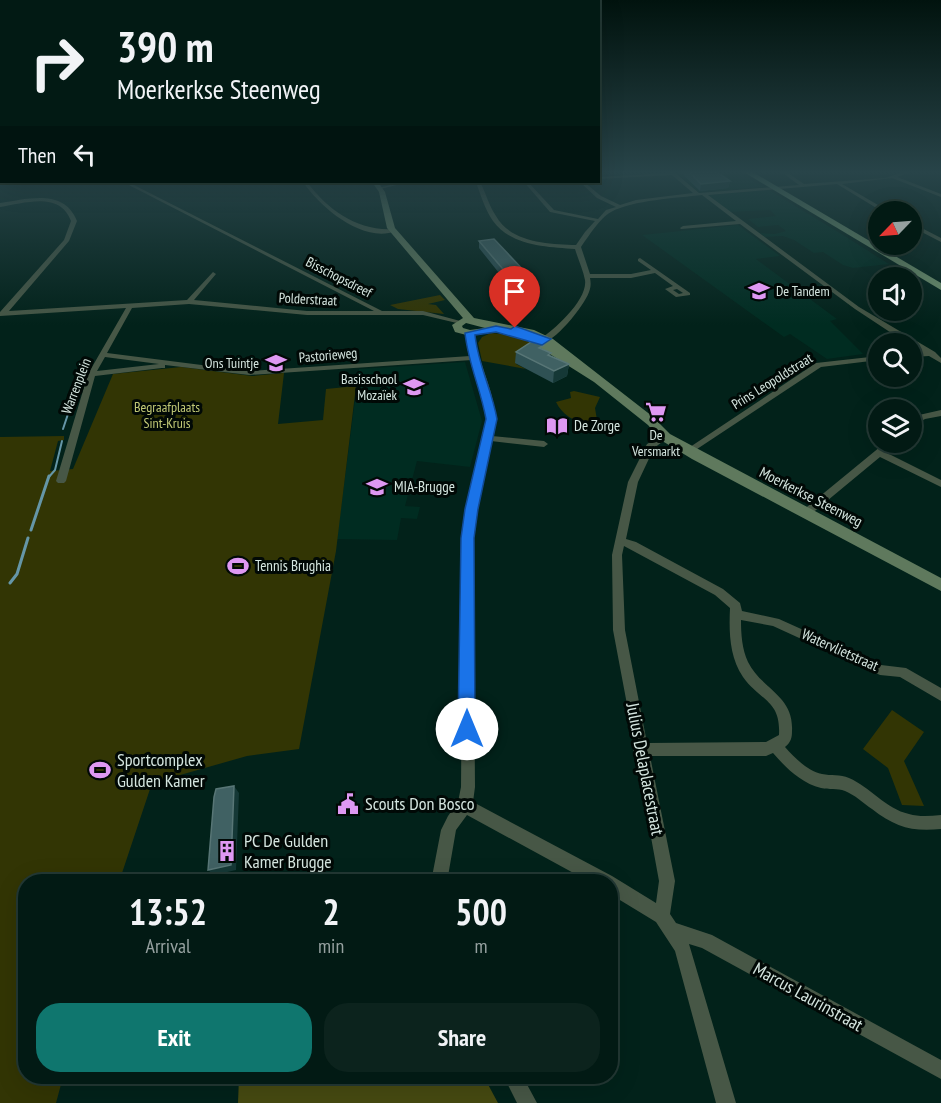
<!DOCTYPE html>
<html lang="en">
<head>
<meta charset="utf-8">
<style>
  body { margin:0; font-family:"PT Sans Narrow",sans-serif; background:#0c231d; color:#f1f3f6; height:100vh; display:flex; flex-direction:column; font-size:22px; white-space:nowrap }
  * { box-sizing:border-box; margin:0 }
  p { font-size:20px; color:#96a1a0 }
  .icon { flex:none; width:33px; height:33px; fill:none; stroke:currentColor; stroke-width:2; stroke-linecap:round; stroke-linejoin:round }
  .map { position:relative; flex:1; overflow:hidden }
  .drawer { position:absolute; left:18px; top:874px; width:600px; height:210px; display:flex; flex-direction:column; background:#021a14; border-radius:24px; box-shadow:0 6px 24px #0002,0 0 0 2px #233834 }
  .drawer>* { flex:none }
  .banner { position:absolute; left:0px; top:0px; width:600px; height:183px; box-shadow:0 6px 24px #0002,0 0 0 2px #233834; background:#021a14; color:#f1f3f6; overflow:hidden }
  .needle { width:39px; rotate:245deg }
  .fabs { position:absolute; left:868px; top:201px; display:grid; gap:12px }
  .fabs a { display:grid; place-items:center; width:54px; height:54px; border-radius:50%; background:#021a14; box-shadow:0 6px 24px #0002,0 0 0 2px #233834; font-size:30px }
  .pin { position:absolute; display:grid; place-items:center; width:51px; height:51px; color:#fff; margin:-62px -26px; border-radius:50% 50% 50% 0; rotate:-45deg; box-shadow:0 0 6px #0007 }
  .pin .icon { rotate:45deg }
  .me { position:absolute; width:66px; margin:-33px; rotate:0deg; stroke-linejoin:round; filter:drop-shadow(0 0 4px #0008) }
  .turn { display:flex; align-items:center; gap:21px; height:126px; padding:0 18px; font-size:27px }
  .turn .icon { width:78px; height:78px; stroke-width:2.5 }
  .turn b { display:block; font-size:42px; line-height:51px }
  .then { display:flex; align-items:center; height:57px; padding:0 18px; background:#0003; gap:12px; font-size:22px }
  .eta { display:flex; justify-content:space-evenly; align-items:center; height:102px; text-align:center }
  .eta b { font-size:36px; font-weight:600; line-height:42px }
  .button { display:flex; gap:12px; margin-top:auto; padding:12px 18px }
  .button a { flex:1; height:69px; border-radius:24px; background:#0f766e; color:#fff; font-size:24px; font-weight:600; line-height:69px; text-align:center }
  .button a+a { background:#0c231d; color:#f1f3f6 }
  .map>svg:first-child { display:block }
  .built { fill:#002c21 }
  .green { fill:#323504 }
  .forest { fill:#464a11 }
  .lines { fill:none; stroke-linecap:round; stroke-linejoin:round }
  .stream-far1 { stroke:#6596a7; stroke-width:2 }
  .stream { stroke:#6596a7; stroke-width:3 }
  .street { fill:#475746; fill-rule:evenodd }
  .secondary { fill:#5f795d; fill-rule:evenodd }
  .primary { fill:#71936f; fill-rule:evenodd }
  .wall { fill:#2f5154 }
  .shaded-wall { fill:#153836 }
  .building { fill:#406163; stroke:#587676; stroke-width:1.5 }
  .route { fill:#1a73e8; stroke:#114b97; stroke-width:1.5 }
  .labels { text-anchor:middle; stroke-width:6; stroke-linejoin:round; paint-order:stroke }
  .far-street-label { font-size:14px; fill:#d5e6e0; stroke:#010906 }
  .far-poi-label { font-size:14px; fill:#d5e6e0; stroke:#010906; text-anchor:end }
  .far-park-label { font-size:14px; fill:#c2ca77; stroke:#010906 }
  .poi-label { font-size:15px; fill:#d5e6e0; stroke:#010906; text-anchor:start }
  .street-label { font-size:15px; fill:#d5e6e0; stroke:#010906 }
  .near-poi-label { font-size:18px; fill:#d5e6e0; stroke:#010906; text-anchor:start }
  .near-street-label { font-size:18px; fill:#d5e6e0; stroke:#010906 }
</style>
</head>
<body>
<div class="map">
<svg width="941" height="1103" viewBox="0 0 941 1103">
  <rect width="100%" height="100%" fill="#02221a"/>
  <path class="built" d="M674,171h63l26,16 -64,5z
    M769,190l74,45 46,29 -36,4 -10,-3 -20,-13 -9,1 -20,-13 -11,-4 -18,1 -5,-4 15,1 11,-3 -8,-6 -20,2 -10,-8 28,-3 -6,-6 -41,2 -21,-17z
    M738,225l42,31 -24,3 81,60 -7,2 33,33 -36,5 -37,-25 -6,3 -142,-102z
    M465,362l17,59 -12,46 -53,-6 -12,45 15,1 -3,12 -16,-1 -4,22 -60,-1 22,-170z"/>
  <path class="green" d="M440,295l5,5 -17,4 8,1 8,9 -46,-5 -8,-4z
    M491,333l20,2 24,9 -19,20 10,5 -44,-8 -4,-18 4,-6z
    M181,367l71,9 32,-3 -6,51 45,-4 3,-31 30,-3 -20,165 -37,198 -52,7 -95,27 -33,99h-93v195h37l-7,26h-56v-666l64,-1v4l-6,1 -8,30 23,-2 40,-95z
    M574,391l26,6 -5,11 2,12c-16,7 -34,-3 -41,-18l15,-4 -1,-6z
    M892,710l32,22 -20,29 20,45 -22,-1 -14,-37 -25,-19z"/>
  <path class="forest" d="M239,1077h245l14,26h-260z"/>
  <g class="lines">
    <path class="stream-far1" d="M63,429l9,-27
      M48,478l7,-8 7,-29"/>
    <path class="stream" d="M31,530l18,-54
      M10,583l7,-9 11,-36"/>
    <path class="street" d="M668,171h5l26,22 100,-8 -19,-14h5l19,13 81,-6 22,-7h7l-17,6 44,17v3l-49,-19 -50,6 48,28h-7l-46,-28 -129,11 151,112 76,45 6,6v5l-12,-7 -17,1v-4l10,-1 -10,-6v-2h-4l-53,-35 -115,-85 -59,5 -1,-1 3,-2 53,-5 -34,-26c-25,3 -69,5 -91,17 -11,6 -23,25 -30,35l9,27h41l20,-4 -13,-9v-2l2,-1 50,35v2l-14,2 -11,-8 8,-3 -18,-13 -24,5h-41c1,5 1,9 -1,14 -5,14 -35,52 -50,52v-4c15,-10 49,-40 46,-60 -2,-10 -7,-21 -10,-31 -28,-2 -64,-3 -82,-28 -8,-11 -13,-28 -17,-39h4c6,11 9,24 16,34 15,27 53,28 80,29l9,-13 10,-11 -45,-9 -26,-30h4l26,28 44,9 8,-9 10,-3 -19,-9 -17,-16h4l17,14 19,9 16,-5 57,-7 -21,-18 -74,4v-2l71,-4zM677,289l6,4 -4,1 -6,-4z
      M123,182h5l254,129h41l41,11 -3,2 -38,-9h-116l-118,-11 -57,4 -25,45 142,18 221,-15 -4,-23 4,-2 4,2c3,28 20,55 21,84 0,6 -2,13 -3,19l52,5 4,3 -4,3 -53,-6 -15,68 -3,29 2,249 -2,15 139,74 44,27 3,-22 -23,-126 -3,-5 2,-3 -22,-117 -1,-75 16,-73 19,-38 18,-10 4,3 -15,11 -16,34 -12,57 10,3 87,47 17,14 2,8 37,8 102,46 25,3 35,20v13l-41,-24 -20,-2 -107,-49 -32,-6c0,14 1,29 7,42 13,27 46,33 44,69 0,7 -1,11 -7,16 9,10 22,24 37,27 9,2 18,0 27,4 21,9 37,31 60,36 10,3 21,2 32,1v14c-29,3 -46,-2 -69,-20 -9,-6 -17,-14 -27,-18 -8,-3 -16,-1 -24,-3 -20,-5 -35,-20 -48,-35l-7,3h-116l25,125 -5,33 6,9 36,12 229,125v19l-239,-131 -13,-4 47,159h-20l-41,-152 -19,-29 -46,-28v-12h-20l-123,-67 -11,15 -9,52h-16l10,-52 7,-14 10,-14 3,-15 2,-249 3,-29 21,-90 -4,-22 -11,-37 -223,15 -84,-10v3h-3l-67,8 -29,105 -2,2h-6l-2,-2 32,-107 38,-66 -126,8v-4l64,-72 7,-19c-11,-30 -46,-18 -71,-14v-4c28,-4 64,-15 77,18l-8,20 -60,70 178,-11 26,-28 3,2 -22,26 113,11h67zM105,357l54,7 -62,7zM624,546l91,49 15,13c-1,23 -1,48 13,69 17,24 38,23 36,58l-13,7 -119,1 -22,-113 -3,-75z
      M303,182h4c21,28 50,49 86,47l3,2c-33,13 -76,-24 -93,-49z
      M403,182h6l-29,7 -2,-1z
      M912,223l29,15v4l-29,-15z
      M879,356v4l-58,7 -130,86 -3,1 -4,-3 132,-88z
      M941,410v6l-16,3 -13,8v-7l7,-5z
      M886,442h10l-11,10 56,28v7l-61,-30 -70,58h-8l-1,-2 1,-2z
      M504,1077h19l14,26h-20z"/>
    <path class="secondary" d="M372,182h6l7,10 10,36 79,90 60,12 19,9 99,77 18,18 271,144v13l-249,-132 -38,-23 -1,-5 -5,-6 -54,-43 -68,-43 -30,-7 -26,4 -15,-4 -3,-7 11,-7 -76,-90 -8,-36zM466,323l19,5 -15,2 -7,-2 -1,-2z"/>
    <path class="primary" d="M742,171h9l190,112v7z"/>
  </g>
  <path class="wall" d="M679,171h37l14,10 -2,7 -28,3z
    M479,241l49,34 -1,8 -12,-3 -8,3 -28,-35z
    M544,350l7,6 18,8 -2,12 -14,7 -38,-20 1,-11z"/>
  <path class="shaded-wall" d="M730,181l-2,7 -28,3 1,-7z
    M515,272v8l-8,3 1,-8z
    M569,364l-2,12 -14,7 1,-12z
    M234,786l5,7 -3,77 -22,5 -6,-5z"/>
  <path class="building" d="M688,171h28l14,10 -29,3z
    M494,239l34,36 -13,-3 -7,3 -29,-34z
    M534,340l10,5 -5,3 12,5 -3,2 21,9 -15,7 -38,-19z
    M234,786l-3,79 -23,5 6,-73 2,-8z"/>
  <linearGradient id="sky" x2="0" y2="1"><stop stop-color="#01130e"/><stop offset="0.53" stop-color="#284449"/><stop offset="1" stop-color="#284449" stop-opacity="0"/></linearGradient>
  <rect width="941" height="325" fill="url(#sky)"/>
  <path class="route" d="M496,326l15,3 4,-3 36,13 -9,6 -46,-13 -21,3c3,30 17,55 22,84l-19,90 -4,29 1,191 -2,6 -6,2 -6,-2 -3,-6 3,-191 4,-29 21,-90c-5,-29 -18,-56 -21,-86z"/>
  <defs>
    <symbol id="school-bare" viewBox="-9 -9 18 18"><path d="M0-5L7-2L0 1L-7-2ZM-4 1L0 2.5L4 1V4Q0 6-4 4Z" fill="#de98f2" stroke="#010906" stroke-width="2.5" paint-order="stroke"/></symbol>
    <symbol id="supermarket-bare" viewBox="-9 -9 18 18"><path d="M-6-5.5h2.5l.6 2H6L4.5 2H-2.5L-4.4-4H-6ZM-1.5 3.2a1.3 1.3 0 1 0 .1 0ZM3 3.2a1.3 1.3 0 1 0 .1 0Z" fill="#de98f2" stroke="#010906" stroke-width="2.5" paint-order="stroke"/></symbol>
    <symbol id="library-bare" viewBox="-9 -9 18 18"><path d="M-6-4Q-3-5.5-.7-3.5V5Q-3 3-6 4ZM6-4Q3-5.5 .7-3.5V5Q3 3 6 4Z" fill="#de98f2" stroke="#010906" stroke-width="2.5" paint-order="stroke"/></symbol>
    <symbol id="stadium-bare" viewBox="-9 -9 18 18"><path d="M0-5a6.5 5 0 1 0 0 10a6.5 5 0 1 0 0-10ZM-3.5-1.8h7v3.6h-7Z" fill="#de98f2" stroke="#010906" stroke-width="2.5" paint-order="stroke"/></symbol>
    <symbol id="civic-bare" viewBox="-9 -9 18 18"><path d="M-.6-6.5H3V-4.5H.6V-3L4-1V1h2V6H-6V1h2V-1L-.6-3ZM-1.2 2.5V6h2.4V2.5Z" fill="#de98f2" stroke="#010906" stroke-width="2.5" paint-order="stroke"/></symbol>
    <symbol id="building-bare" viewBox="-9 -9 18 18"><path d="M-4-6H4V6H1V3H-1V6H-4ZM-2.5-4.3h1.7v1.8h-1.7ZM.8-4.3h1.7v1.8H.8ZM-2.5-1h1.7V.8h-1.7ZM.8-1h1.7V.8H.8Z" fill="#de98f2" stroke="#010906" stroke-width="2.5" paint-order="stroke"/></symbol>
  </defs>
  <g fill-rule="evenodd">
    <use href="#school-bare" x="744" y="276" width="30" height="30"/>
    <use href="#school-bare" x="261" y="348" width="30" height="30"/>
    <use href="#school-bare" x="399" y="372" width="30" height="30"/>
    <use href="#supermarket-bare" x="641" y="397" width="30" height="30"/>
    <use href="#library-bare" x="542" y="411" width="30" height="30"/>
    <use href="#school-bare" x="362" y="472" width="30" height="30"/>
    <use href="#stadium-bare" x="223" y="551" width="30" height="30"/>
    <use href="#stadium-bare" x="85" y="755" width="30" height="30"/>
    <use href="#civic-bare" x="333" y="789" width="30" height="30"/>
    <use href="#building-bare" x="212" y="836" width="30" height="30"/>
  </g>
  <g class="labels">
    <g class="far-street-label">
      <text transform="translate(339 277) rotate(27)" y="5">Bisschopsdreef</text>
      <text transform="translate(308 299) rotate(3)" y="5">Polderstraat</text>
      <text transform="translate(328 355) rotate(-5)" y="5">Pastorieweg</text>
      <text transform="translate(772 381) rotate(-32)" y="5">Prins Leopoldstraat</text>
      <text transform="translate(76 386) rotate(-69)" y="5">Warrenplein</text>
    </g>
    <g class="far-poi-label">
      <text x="776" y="296" text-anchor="start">De Tandem</text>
      <text x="259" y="368">Ons Tuintje</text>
      <text x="397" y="384">Basisschool<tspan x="397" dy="16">Mozaïek</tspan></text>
      <text x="656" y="440" text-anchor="middle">De<tspan x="656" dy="16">Versmarkt</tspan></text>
    </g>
    <g class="far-park-label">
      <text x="167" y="412">Begraafplaats<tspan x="167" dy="16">Sint-Kruis</tspan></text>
    </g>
    <g class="poi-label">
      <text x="574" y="431">De Zorge</text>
      <text x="394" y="492">MIA-Brugge</text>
      <text x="255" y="571">Tennis Brughia</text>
    </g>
    <g class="street-label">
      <text transform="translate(811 497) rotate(27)" y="5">Moerkerkse Steenweg</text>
      <text transform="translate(840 650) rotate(24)" y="5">Watervlietstraat</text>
    </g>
    <g class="near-poi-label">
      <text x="117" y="766">Sportcomplex<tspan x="117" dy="21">Gulden Kamer</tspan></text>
      <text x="365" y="810">Scouts Don Bosco</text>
      <text x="244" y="847">PC De Gulden<tspan x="244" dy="21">Kamer Brugge</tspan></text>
    </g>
    <g class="near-street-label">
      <text transform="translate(645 769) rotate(79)" y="6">Julius Delaplacestraat</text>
      <text transform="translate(808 997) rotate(29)" y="6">Marcus Laurinstraat</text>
    </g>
  </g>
</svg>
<div class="fabs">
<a><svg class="needle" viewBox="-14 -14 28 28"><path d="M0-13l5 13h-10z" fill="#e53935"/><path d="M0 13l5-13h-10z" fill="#96a1a0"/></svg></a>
<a><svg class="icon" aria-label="sound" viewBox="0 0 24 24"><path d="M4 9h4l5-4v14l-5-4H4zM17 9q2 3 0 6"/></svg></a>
<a><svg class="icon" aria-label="search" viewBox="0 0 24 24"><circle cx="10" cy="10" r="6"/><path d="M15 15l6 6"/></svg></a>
<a><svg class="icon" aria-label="layers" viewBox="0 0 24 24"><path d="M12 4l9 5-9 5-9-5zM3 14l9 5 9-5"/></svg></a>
</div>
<div class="pin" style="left:515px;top:328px;background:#d93025"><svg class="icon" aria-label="arrive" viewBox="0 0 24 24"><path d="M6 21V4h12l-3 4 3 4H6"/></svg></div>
<svg class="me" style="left:467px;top:729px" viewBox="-20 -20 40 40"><circle r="19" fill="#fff"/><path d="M0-13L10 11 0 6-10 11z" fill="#1a73e8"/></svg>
<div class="banner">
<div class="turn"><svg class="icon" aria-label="right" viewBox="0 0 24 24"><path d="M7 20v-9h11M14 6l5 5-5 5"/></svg><div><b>390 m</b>Moerkerkse Steenweg</div></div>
<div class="then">Then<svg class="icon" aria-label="left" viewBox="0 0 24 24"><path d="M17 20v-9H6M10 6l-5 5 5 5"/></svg></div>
</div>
<section class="drawer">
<div class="eta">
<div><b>13:52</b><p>Arrival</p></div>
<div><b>2</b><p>min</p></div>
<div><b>500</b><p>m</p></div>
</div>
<div class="button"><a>Exit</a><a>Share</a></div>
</section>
</div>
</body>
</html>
